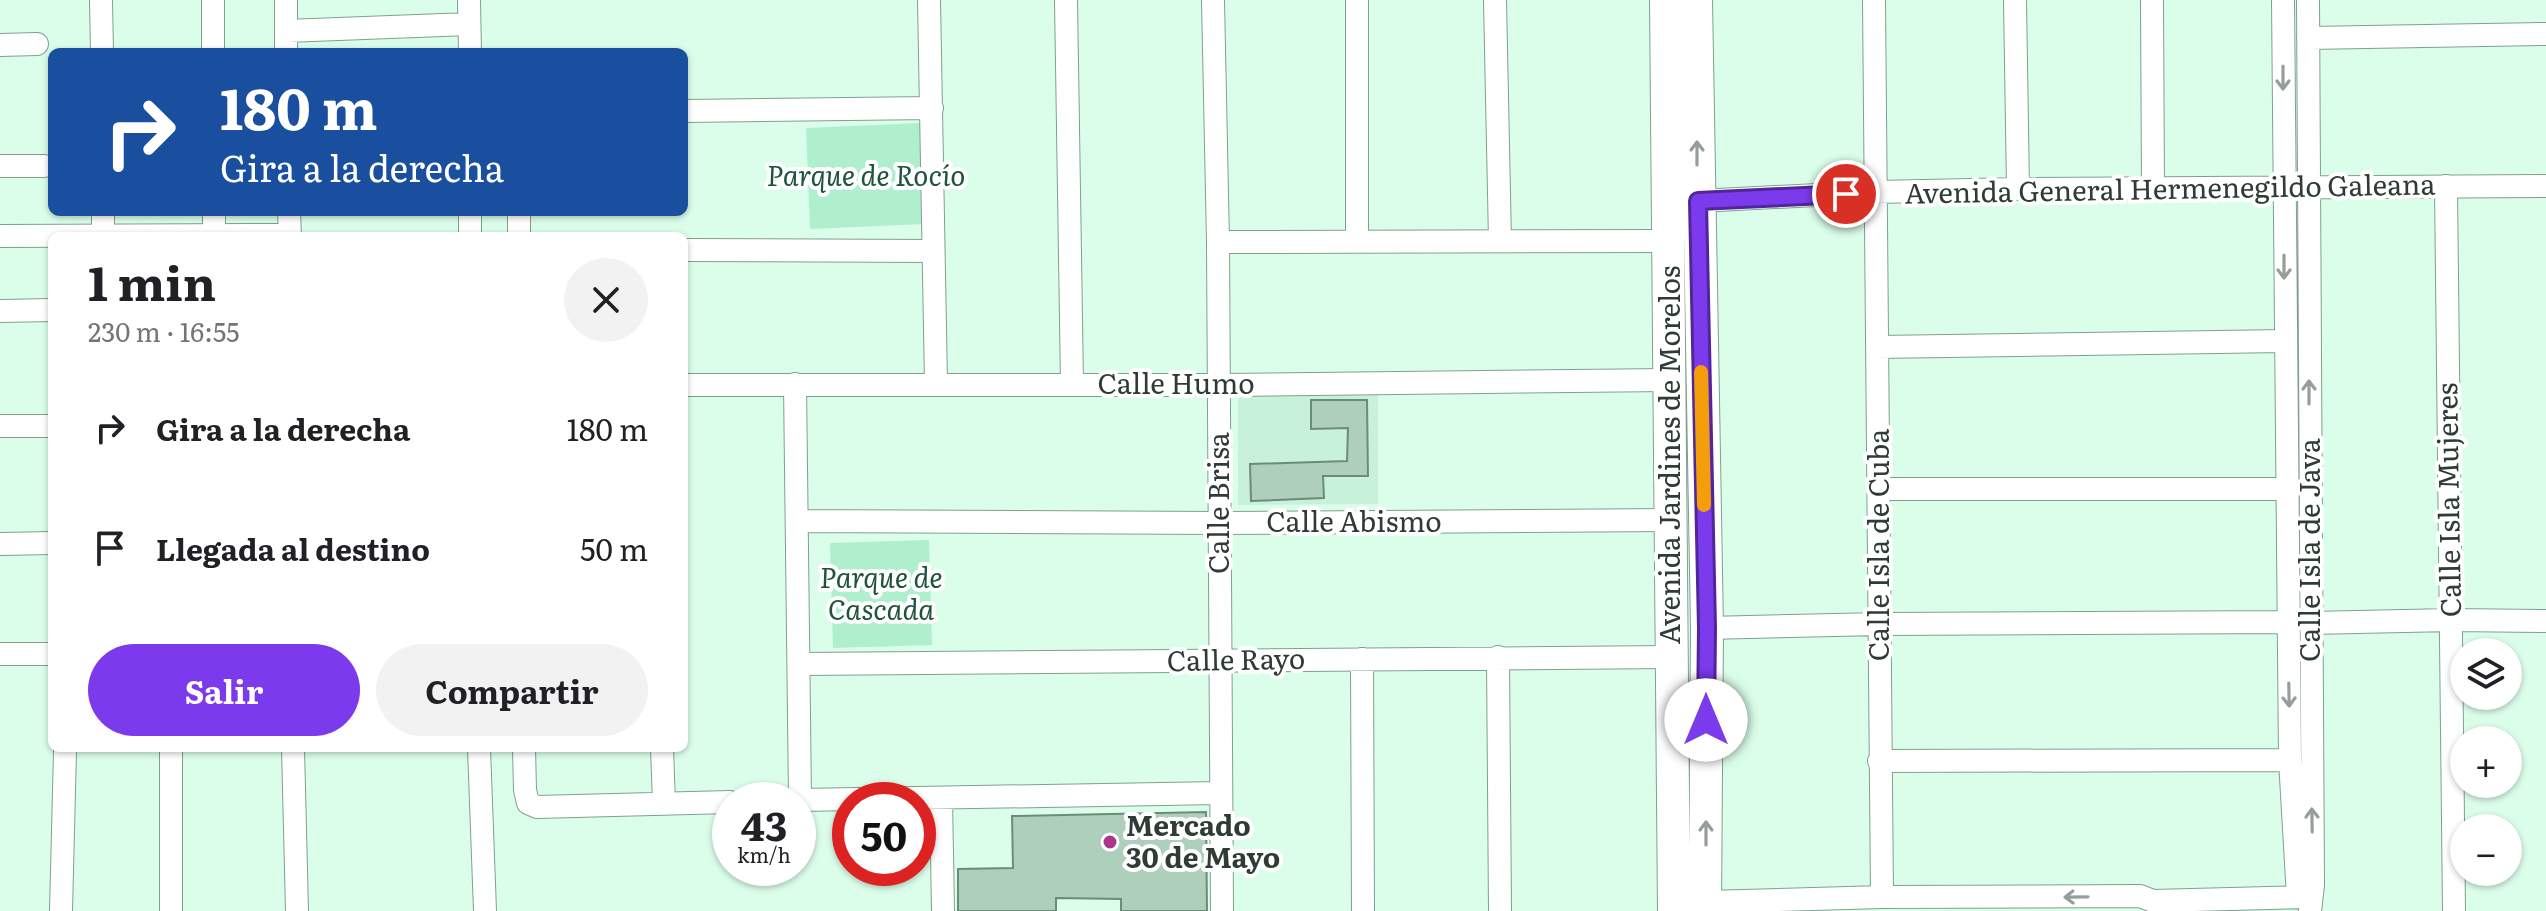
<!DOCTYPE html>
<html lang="es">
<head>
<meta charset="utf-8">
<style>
  body { margin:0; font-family:Literata,serif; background:#f2f2f2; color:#202124; height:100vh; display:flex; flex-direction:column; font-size:30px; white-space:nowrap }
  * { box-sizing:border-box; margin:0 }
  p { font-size:26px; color:#757577 }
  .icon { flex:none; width:44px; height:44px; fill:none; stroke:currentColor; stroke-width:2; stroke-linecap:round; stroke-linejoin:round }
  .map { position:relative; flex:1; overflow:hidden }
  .sheet { position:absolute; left:48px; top:232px; width:640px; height:520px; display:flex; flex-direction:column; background:#fff; border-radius:12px; box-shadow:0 2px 6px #0004 }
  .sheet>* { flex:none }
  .guide { position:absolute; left:48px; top:48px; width:640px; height:168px; border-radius:12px; box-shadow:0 2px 6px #0004; background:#1a4fa0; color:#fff; overflow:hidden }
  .fabs { position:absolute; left:2450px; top:638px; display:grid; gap:16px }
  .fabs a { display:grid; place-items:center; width:72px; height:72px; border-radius:50%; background:#fff; box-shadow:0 2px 6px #0004; font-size:40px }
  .speed { position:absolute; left:712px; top:782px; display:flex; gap:16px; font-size:40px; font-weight:700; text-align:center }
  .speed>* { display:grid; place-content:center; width:104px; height:104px; border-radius:50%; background:#fff; box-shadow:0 2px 6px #0004; line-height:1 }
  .speed small { font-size:20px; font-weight:400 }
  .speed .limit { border:12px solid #d22; background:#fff; color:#111 }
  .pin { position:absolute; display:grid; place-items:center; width:68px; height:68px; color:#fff; margin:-34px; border:4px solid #fff; border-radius:50%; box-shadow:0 2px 8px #0007 }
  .me { position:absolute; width:88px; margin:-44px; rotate:0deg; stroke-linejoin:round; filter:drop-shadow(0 0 6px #0008) }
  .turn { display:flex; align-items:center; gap:28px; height:168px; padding:0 40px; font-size:36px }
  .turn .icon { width:104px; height:104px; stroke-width:2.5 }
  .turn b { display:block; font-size:56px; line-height:68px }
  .round { display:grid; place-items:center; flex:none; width:84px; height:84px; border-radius:42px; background:#f2f2f2 }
  .head { display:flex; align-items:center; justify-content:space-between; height:136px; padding:0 40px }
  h1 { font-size:48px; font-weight:700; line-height:60px }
  .action { display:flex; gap:16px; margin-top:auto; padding:16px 40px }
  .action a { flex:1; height:92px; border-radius:48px; background:#7c3aed; color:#fff; font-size:32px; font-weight:700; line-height:92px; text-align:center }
  .action a+a { background:#f2f2f2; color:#202124 }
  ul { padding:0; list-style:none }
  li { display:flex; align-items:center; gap:24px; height:120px; padding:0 40px }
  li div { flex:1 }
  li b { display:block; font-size:30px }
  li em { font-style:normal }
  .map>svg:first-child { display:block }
  .built { fill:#c8f1da }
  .green { fill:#afefcd }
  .building { fill:#adcfbc; stroke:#6c8c7b; stroke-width:2 }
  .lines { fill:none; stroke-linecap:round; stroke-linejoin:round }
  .minor-casing { stroke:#80a08e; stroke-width:24 }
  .secondary-casing { stroke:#80a08e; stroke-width:34 }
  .minor { stroke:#fff; stroke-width:22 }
  .secondary { stroke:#fff; stroke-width:32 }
  .oneway { stroke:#969e9a }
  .route-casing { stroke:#51269a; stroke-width:20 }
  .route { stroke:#7c3aed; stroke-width:14 }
  .slow { stroke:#f59e0b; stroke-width:14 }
  .poi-dot { fill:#ad368c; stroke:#fff; stroke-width:3 }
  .labels { text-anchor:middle; stroke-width:8; stroke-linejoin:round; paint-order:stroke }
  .park-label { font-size:28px; font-style:italic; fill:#1e543b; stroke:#fff }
  .street-label { font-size:28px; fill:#2e3c34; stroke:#fff }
  .poi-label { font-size:28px; font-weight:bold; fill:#2e3c34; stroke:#fff; text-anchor:start }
</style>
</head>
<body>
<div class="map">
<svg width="2546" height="911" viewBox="0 0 2546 911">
  <rect width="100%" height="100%" fill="#dbfeea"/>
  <path class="built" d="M1378,395v109l-140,1v-109z"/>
  <path class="green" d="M921,123l4,101 -115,5 -4,-101z
    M929,540l3,105 -99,3 -3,-105z"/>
  <path class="building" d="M1311,400h56l1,76h-45l1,22 -73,3 -1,-37 97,-3 1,-33 -37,1z
    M1206,812l1,99h-86v-12l-65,-1v13h-98v-42l55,-1 -1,-52z"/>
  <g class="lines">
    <defs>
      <path id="minor" d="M101,0l1,52
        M213,0v52
        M286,0v52
        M469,0l1,52
        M929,0l7,383
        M1066,0l6,383
        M1213,0l5,242 4,669
        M1357,0v241
        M1495,0l5,241
        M1874,0l8,897
        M2015,0l3,189
        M2152,0l1,190
        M2283,0l7,760 8,137
        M2308,0l5,885 -3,26
        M286,31l183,-7
        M2308,38l238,-4
        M0,45l37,-1
        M684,111l248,-3
        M0,166h44
        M2446,186l8,725
        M1698,201l177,-9 143,-3 528,-3
        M103,212v22
        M214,212v23
        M289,212l1,24
        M470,212v24
        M0,236l290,-1
        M519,236v-24
        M1218,242l451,-1
        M684,250l249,1
        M0,311l52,-1
        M1877,347l407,-6
        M795,384l5,416
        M684,385h535l449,-5
        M0,426h52
        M1879,489h408
        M798,521l421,2 452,-3
        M0,544l52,-1
        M2310,623l141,-3 95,1
        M1707,628l172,-4 409,-2
        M0,654h52
        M1498,657l2,254
        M1362,659l1,252
        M800,664l872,-7
        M293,748l4,163
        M479,748l6,163
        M524,748l1,42 3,13 9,4 193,-5
        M662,748l2,55
        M1879,761l411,-1
        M941,798l2,113
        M798,800l422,-7
        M1705,902l177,-5 258,-1 13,5 157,-4
        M61,911l4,-160
        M171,911v-163"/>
      <path id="secondary" d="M1666,0l8,911
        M1696,0l11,628 -2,283"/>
    </defs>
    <use href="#minor" class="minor-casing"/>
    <use href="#secondary" class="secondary-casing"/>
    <use href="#minor" class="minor"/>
    <use href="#secondary" class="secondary"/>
  </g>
  <defs><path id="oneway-shaft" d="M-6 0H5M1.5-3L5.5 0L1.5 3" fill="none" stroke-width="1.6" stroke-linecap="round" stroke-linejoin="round" transform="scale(2)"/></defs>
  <g class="oneway">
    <use href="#oneway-shaft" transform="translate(2283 78) rotate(90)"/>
    <use href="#oneway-shaft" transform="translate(1697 153) rotate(-90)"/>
    <use href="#oneway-shaft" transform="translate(2284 267) rotate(90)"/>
    <use href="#oneway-shaft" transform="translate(2309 392) rotate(-90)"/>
    <use href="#oneway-shaft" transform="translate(2289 695) rotate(89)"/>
    <use href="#oneway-shaft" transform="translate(2312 820) rotate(-91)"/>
    <use href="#oneway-shaft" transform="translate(1706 833) rotate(-90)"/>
    <use href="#oneway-shaft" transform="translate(2076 897) rotate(179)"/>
  </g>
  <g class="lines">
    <defs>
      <path id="route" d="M1706,720l1,-92 -9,-427 148,-7"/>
    </defs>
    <use href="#route" class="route-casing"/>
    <use href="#route" class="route"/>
    <path class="slow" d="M1701,372l3,133"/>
  </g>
  <circle class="poi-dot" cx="1110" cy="842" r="8"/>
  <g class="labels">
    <g class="park-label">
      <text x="866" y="186">Parque de Rocío</text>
      <text x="881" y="588">Parque de<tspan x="881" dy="32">Cascada</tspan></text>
    </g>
    <g class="street-label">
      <text transform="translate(2170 189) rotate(-1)" y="10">Avenida General Hermenegildo Galeana</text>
      <text x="1176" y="394">Calle Humo</text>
      <text transform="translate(1670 455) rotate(-90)" y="10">Avenida Jardines de Morelos</text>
      <text transform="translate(2449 500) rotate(-91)" y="10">Calle Isla Mujeres</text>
      <text transform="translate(1219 503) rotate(-90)" y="10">Calle Brisa</text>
      <text x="1354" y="532">Calle Abismo</text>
      <text transform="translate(1879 545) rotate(-90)" y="10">Calle Isla de Cuba</text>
      <text transform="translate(2310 550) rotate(-90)" y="10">Calle Isla de Java</text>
      <text transform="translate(1236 660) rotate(-1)" y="10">Calle Rayo</text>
    </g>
    <g class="poi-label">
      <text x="1126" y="836">Mercado<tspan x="1126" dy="32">30 de Mayo</tspan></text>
    </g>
  </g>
</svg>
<div class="fabs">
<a><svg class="icon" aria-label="layers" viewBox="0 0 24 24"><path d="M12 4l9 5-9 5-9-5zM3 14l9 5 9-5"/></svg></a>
<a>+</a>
<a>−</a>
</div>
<div class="speed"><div>43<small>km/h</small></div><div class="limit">50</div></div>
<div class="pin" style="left:1846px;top:194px;background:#d93025"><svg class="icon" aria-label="arrive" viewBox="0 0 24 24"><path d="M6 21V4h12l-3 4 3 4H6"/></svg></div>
<svg class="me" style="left:1706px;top:720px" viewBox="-20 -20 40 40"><circle r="19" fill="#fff"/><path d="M0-13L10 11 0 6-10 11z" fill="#7c3aed"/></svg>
<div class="guide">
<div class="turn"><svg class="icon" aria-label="right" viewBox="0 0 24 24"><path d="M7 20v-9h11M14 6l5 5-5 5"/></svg><div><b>180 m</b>Gira a la derecha</div></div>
</div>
<section class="sheet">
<div class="head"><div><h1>1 min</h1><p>230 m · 16:55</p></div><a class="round"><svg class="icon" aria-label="close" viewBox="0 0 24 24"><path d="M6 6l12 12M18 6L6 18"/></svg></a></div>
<ul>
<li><svg class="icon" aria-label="right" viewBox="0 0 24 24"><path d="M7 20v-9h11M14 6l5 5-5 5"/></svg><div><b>Gira a la derecha</b></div><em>180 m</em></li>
<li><svg class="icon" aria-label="arrive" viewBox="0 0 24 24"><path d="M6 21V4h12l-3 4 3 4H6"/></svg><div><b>Llegada al destino</b></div><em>50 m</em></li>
</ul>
<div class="action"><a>Salir</a><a>Compartir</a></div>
</section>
</div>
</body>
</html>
